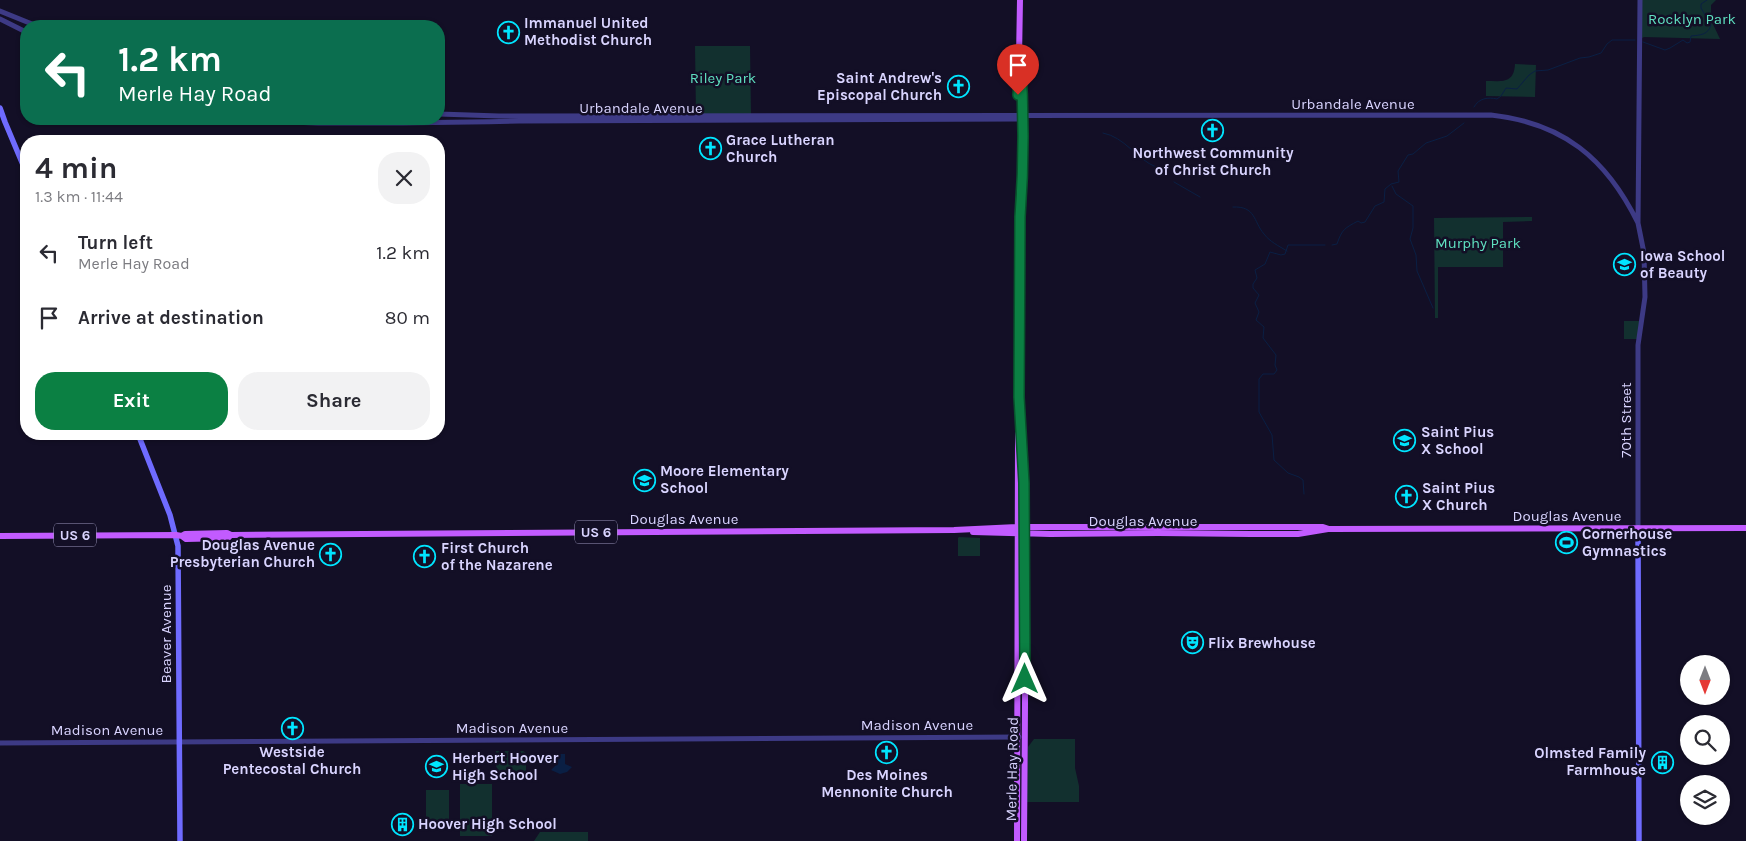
<!DOCTYPE html>
<html lang="en">
<head>
<meta charset="utf-8">
<style>
  body { margin:0; font-family:Karla,sans-serif; background:#f2f2f3; color:#2b2b33; height:100vh; display:flex; flex-direction:column; font-size:19px; white-space:nowrap }
  * { box-sizing:border-box; margin:0 }
  p { font-size:16px; color:#7c7c81 }
  .icon { flex:none; width:28px; height:28px; fill:none; stroke:currentColor; stroke-width:2; stroke-linecap:round; stroke-linejoin:round }
  .map { position:relative; flex:1; overflow:hidden }
  .details { position:absolute; left:20px; top:135px; width:425px; height:305px; display:flex; flex-direction:column; background:#fff; border-radius:20px; box-shadow:0 1px 4px #0004 }
  .details>* { flex:none }
  .top-card { position:absolute; left:20px; top:20px; width:425px; height:105px; border-radius:20px; box-shadow:0 1px 4px #0004; background:#0b6e4f; color:#fff; overflow:hidden }
  .needle { width:32px; rotate:180deg }
  .tools { position:absolute; left:1680px; top:655px; display:grid; gap:10px }
  .tools a { display:grid; place-items:center; width:50px; height:50px; border-radius:50%; background:#fff; box-shadow:0 1px 4px #0004; font-size:25px }
  .pin { position:absolute; display:grid; place-items:center; width:42px; height:42px; color:#fff; margin:-51px -21px; border-radius:50% 50% 50% 0; rotate:-45deg; box-shadow:0 0 5px #0007 }
  .pin .icon { rotate:45deg }
  .me { position:absolute; width:55px; margin:-28px; rotate:0deg; stroke-linejoin:round; filter:drop-shadow(0 0 4px #0008) }
  .turn { display:flex; align-items:center; gap:18px; height:105px; padding:0 15px; font-size:22px }
  .turn .icon { width:65px; height:65px; stroke-width:2.5 }
  .turn b { display:block; font-size:35px; line-height:42px }
  .round { display:grid; place-items:center; flex:none; width:52px; height:52px; border-radius:20px; background:#f2f2f3 }
  .overview { display:flex; align-items:center; justify-content:space-between; height:85px; padding:0 15px }
  h1 { font-size:30px; font-weight:700; line-height:38px }
  .primary-button { display:flex; gap:10px; margin-top:auto; padding:10px 15px }
  .primary-button a { flex:1; height:58px; border-radius:20px; background:#0b8043; color:#fff; font-size:20px; font-weight:700; line-height:58px; text-align:center }
  .primary-button a+a { background:#f2f2f3; color:#2b2b33 }
  ul { padding:0; list-style:none }
  li { display:flex; align-items:center; gap:15px; height:65px; padding:0 15px }
  li div { flex:1 }
  li b { display:block; font-size:19px }
  li em { font-style:normal }
  .map>svg:first-child { display:block }
  .green { fill:#12302f }
  .water { fill:#0a1f44 }
  .lines { fill:none; stroke-linecap:round; stroke-linejoin:round }
  .stream { stroke:#0a1f44; stroke-width:1 }
  .tertiary { stroke:#3d3a85; stroke-width:5 }
  .secondary { stroke:#6f6bff; stroke-width:5.5 }
  .primary { stroke:#c25bff; stroke-width:6 }
  .route-casing { stroke:#07532c; stroke-width:12 }
  .route { stroke:#0b8043; stroke-width:9 }
  .labels { text-anchor:middle; stroke-width:5; stroke-linejoin:round; paint-order:stroke }
  .shield { fill:#130f26; stroke:#9e99be; stroke-width:1 }
  .shield-label { font-size:14px; font-weight:bold; fill:#d9d4ff }
  .park-label { font-size:15px; fill:#5fe0c0; stroke:#130f26 }
  .poi-label { font-size:15px; font-weight:bold; fill:#d9d4ff; stroke:#130f26; text-anchor:start }
  .street-label { font-size:15px; fill:#d9d4ff; stroke:#130f26 }
</style>
</head>
<body>
<div class="map">
<svg width="1746" height="841" viewBox="0 0 1746 841">
  <rect width="100%" height="100%" fill="#130f26"/>
  <path class="green" d="M1640,0h76l-5,5v15l9,19 -76,-2 -4,2z
    M695,46h55l1,69h-55z
    M1515,64l21,1 -1,32 -49,-1v-15c16,0 28,3 29,-17z
    M1532,217v4l-29,1v45h-65v51h-3l-1,-100z
    M1624,321h17l-2,18h-15z
    M959,537l21,1v18h-22v-18z
    M1034,739h41v29l4,18v16h-52l1,-55z
    M496,751h27l3,2v27h-17l-8,-3 -5,-11z
    M460,784h32v52h-32z
    M426,790h23v37h-23z
    M540,832h48v9h-54z"/>
  <path class="water" d="M554,754h11v10l7,3 -5,5 -7,2 -9,-4 7,-7h-4v-3h4v-2h-4z"/>
  <g class="lines">
    <path class="stream" d="M1643,42l22,8 5,-2 13,-8 4,3 3,-1 1,-6c9,-1 17,-1 20,-11l-10,-17v-4l6,-4
      M1474,107c5,-9 14,-10 23,-8l4,-3 5,-8 11,1 12,-14 6,-4 13,-1 32,-12 9,-1 12,-4 6,-9 5,-4h23
      M1103,133c22,4 33,26 53,34
      M1174,182l26,15
      M1392,186l4,8 17,12v22l-3,11 6,16 1,16 16,37
      M1233,207c23,-1 20,14 31,27 6,8 15,12 23,17
      M1332,245l5,-1c5,-15 8,-16 21,-23l3,2 4,-1 10,-16 9,-4 1,-13 6,-5 8,-2 -1,-11 10,-16 5,-1 13,-11 21,-7 17,-13
      M1304,494l-1,-14 -4,-3 -11,-4 -14,-13 -2,-25 -13,-23v-33l4,-5h11l3,-4 -2,-5 1,-10 -13,-17 1,-11 -8,-7 3,-8 -4,-9 4,-8 -6,-7v-4l4,-6 -2,-8 10,-6 5,-12 11,3 4,-1 3,-9h37"/>
    <path class="tertiary" d="M0,11l37,15
      M0,19l26,13
      M439,114l60,2 992,-1c72,8 115,43 147,108
      M260,119c39,5 79,4 119,4 48,0 95,-1 143,-2l496,-2 4,-3
      M1638,528v-183l7,-48 -1,-44 -6,-30 2,-223
      M0,743l1019,-6"/>
    <path class="secondary" d="M0,108l5,14 21,50
      M138,434l32,81 8,31 2,295
      M1638,528l1,313"/>
    <path class="primary" d="M1019,58l1,-58
      M1022,428c5,137 3,275 2,413
      M973,532l77,2 108,-1 93,1h47l30,-5
      M0,536l176,-1 6,1 4,3 42,-1 3,-3
      M182,536l3,-2 42,-1 4,2 723,-5 63,-3h306l6,2 417,-1
      M1017,841l1,-401 2,-223 2,-48v-74l-2,-40"/>
  </g>
  <g class="lines">
    <defs>
      <path id="route" d="M1018,95l2,-40c4,53 4,109 0,162l-1,180 5,86 1,196"/>
    </defs>
    <use href="#route" class="route-casing"/>
    <use href="#route" class="route"/>
  </g>
  <defs>
    <symbol id="church-ring" viewBox="-11 -11 22 22"><circle r="9.5" fill="#130f26" stroke="#00e5ff" stroke-width="1.5"/><path d="M-1.2-6h2.4v3.5h3.3v2.4h-3.3V6h-2.4V-.1h-3.3v-2.4h3.3Z" fill="#00e5ff"/></symbol>
    <symbol id="school-ring" viewBox="-11 -11 22 22"><circle r="9.5" fill="#130f26" stroke="#00e5ff" stroke-width="1.5"/><path d="M0-5L7-2L0 1L-7-2ZM-4 1L0 2.5L4 1V4Q0 6-4 4Z" fill="#00e5ff"/></symbol>
    <symbol id="stadium-ring" viewBox="-11 -11 22 22"><circle r="9.5" fill="#130f26" stroke="#00e5ff" stroke-width="1.5"/><path d="M0-5a6.5 5 0 1 0 0 10a6.5 5 0 1 0 0-10ZM-3.5-1.8h7v3.6h-7Z" fill="#00e5ff"/></symbol>
    <symbol id="theatre-ring" viewBox="-11 -11 22 22"><circle r="9.5" fill="#130f26" stroke="#00e5ff" stroke-width="1.5"/><path d="M-5-5.5Q0-4 5-5.5V0Q5 5 0 6Q-5 5-5 0ZM-3.3-2.5H-1v1.5H-3.3ZM1-2.5H3.3v1.5H1ZM-2.8 1Q0 5.5 2.8 1Z" fill="#00e5ff"/></symbol>
    <symbol id="building-ring" viewBox="-11 -11 22 22"><circle r="9.5" fill="#130f26" stroke="#00e5ff" stroke-width="1.5"/><path d="M-4-6H4V6H1V3H-1V6H-4ZM-2.5-4.3h1.7v1.8h-1.7ZM.8-4.3h1.7v1.8H.8ZM-2.5-1h1.7V.8h-1.7ZM.8-1h1.7V.8H.8Z" fill="#00e5ff"/></symbol>
  </defs>
  <g fill-rule="evenodd">
    <use href="#church-ring" x="496" y="20" width="25" height="25"/>
    <use href="#church-ring" x="946" y="74" width="25" height="25"/>
    <use href="#church-ring" x="1200" y="118" width="25" height="25"/>
    <use href="#church-ring" x="698" y="136" width="25" height="25"/>
    <use href="#school-ring" x="1612" y="252" width="25" height="25"/>
    <use href="#school-ring" x="1392" y="428" width="25" height="25"/>
    <use href="#school-ring" x="632" y="468" width="25" height="25"/>
    <use href="#church-ring" x="1394" y="484" width="25" height="25"/>
    <use href="#stadium-ring" x="1554" y="530" width="25" height="25"/>
    <use href="#church-ring" x="318" y="542" width="25" height="25"/>
    <use href="#church-ring" x="412" y="544" width="25" height="25"/>
    <use href="#theatre-ring" x="1180" y="630" width="25" height="25"/>
    <use href="#church-ring" x="280" y="716" width="25" height="25"/>
    <use href="#church-ring" x="874" y="740" width="25" height="25"/>
    <use href="#building-ring" x="1650" y="750" width="25" height="25"/>
    <use href="#school-ring" x="424" y="754" width="25" height="25"/>
    <use href="#building-ring" x="390" y="812" width="25" height="25"/>
  </g>
  <g class="labels">
    <g class="shield">
      <rect x="575" y="520.5" width="42" height="23" rx="4"/>
      <rect x="54" y="523.5" width="42" height="23" rx="4"/>
    </g>
    <g class="shield-label">
      <text x="596" y="537">US 6</text>
      <text x="75" y="540">US 6</text>
    </g>
    <g class="park-label">
      <text x="1692" y="24">Rocklyn Park</text>
      <text x="723" y="83">Riley Park</text>
      <text x="1478" y="248">Murphy Park</text>
    </g>
    <g class="poi-label">
      <text x="524" y="28">Immanuel United<tspan x="524" dy="17">Methodist Church</tspan></text>
      <text x="942" y="83" text-anchor="end">Saint Andrew's<tspan x="942" dy="17">Episcopal Church</tspan></text>
      <text x="726" y="145">Grace Lutheran<tspan x="726" dy="17">Church</tspan></text>
      <text x="1213" y="158" text-anchor="middle">Northwest Community<tspan x="1213" dy="17">of Christ Church</tspan></text>
      <text x="1640" y="261">Iowa School<tspan x="1640" dy="17">of Beauty</tspan></text>
      <text x="1421" y="437">Saint Pius<tspan x="1421" dy="17">X School</tspan></text>
      <text x="660" y="476">Moore Elementary<tspan x="660" dy="17">School</tspan></text>
      <text x="1422" y="493">Saint Pius<tspan x="1422" dy="17">X Church</tspan></text>
      <text x="1582" y="539">Cornerhouse<tspan x="1582" dy="17">Gymnastics</tspan></text>
      <text x="315" y="550" text-anchor="end">Douglas Avenue<tspan x="315" dy="17">Presbyterian Church</tspan></text>
      <text x="441" y="553">First Church<tspan x="441" dy="17">of the Nazarene</tspan></text>
      <text x="1208" y="648">Flix Brewhouse</text>
      <text x="292" y="757" text-anchor="middle">Westside<tspan x="292" dy="17">Pentecostal Church</tspan></text>
      <text x="1646" y="758" text-anchor="end">Olmsted Family<tspan x="1646" dy="17">Farmhouse</tspan></text>
      <text x="452" y="763">Herbert Hoover<tspan x="452" dy="17">High School</tspan></text>
      <text x="887" y="780" text-anchor="middle">Des Moines<tspan x="887" dy="17">Mennonite Church</tspan></text>
      <text x="418" y="829">Hoover High School</text>
    </g>
    <g class="street-label">
      <text x="1353" y="109">Urbandale Avenue</text>
      <text x="641" y="113">Urbandale Avenue</text>
      <text transform="translate(1626 420) rotate(-90)" y="5">70th Street</text>
      <text x="1567" y="521">Douglas Avenue</text>
      <text x="684" y="524">Douglas Avenue</text>
      <text x="1143" y="526">Douglas Avenue</text>
      <text transform="translate(166 634) rotate(-90)" y="5">Beaver Avenue</text>
      <text x="917" y="730">Madison Avenue</text>
      <text x="512" y="733">Madison Avenue</text>
      <text x="107" y="735">Madison Avenue</text>
      <text transform="translate(1012 769) rotate(-89)" y="5">Merle Hay Road</text>
    </g>
  </g>
</svg>
<div class="tools">
<a><svg class="needle" viewBox="-14 -14 28 28"><path d="M0-13l5 13h-10z" fill="#e53935"/><path d="M0 13l5-13h-10z" fill="#7c7c81"/></svg></a>
<a><svg class="icon" aria-label="search" viewBox="0 0 24 24"><circle cx="10" cy="10" r="6"/><path d="M15 15l6 6"/></svg></a>
<a><svg class="icon" aria-label="layers" viewBox="0 0 24 24"><path d="M12 4l9 5-9 5-9-5zM3 14l9 5 9-5"/></svg></a>
</div>
<div class="pin" style="left:1018px;top:95px;background:#d93025"><svg class="icon" aria-label="arrive" viewBox="0 0 24 24"><path d="M6 21V4h12l-3 4 3 4H6"/></svg></div>
<svg class="me" style="left:1025px;top:679px" viewBox="-20 -20 40 40"><path d="M0-17L14 15 0 8-14 15z" fill="#0b8043" stroke="#fff" stroke-width="4"/></svg>
<div class="top-card">
<div class="turn"><svg class="icon" aria-label="left" viewBox="0 0 24 24"><path d="M17 20v-9H6M10 6l-5 5 5 5"/></svg><div><b>1.2 km</b>Merle Hay Road</div></div>
</div>
<section class="details">
<div class="overview"><div><h1>4 min</h1><p>1.3 km · 11:44</p></div><a class="round"><svg class="icon" aria-label="close" viewBox="0 0 24 24"><path d="M6 6l12 12M18 6L6 18"/></svg></a></div>
<ul>
<li><svg class="icon" aria-label="left" viewBox="0 0 24 24"><path d="M17 20v-9H6M10 6l-5 5 5 5"/></svg><div><b>Turn left</b><p>Merle Hay Road</p></div><em>1.2 km</em></li>
<li><svg class="icon" aria-label="arrive" viewBox="0 0 24 24"><path d="M6 21V4h12l-3 4 3 4H6"/></svg><div><b>Arrive at destination</b></div><em>80 m</em></li>
</ul>
<div class="primary-button"><a>Exit</a><a>Share</a></div>
</section>
</div>
</body>
</html>
